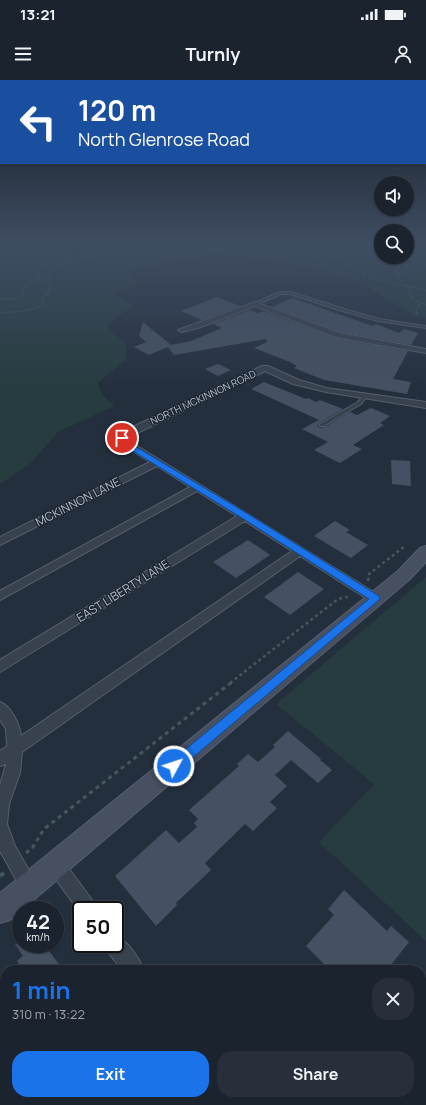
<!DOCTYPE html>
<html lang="en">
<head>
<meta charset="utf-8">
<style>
  body { margin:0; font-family:Manrope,sans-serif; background:#282f3a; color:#f1f3f6; height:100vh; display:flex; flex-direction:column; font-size:15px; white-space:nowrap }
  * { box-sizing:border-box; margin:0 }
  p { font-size:13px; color:#a0a4aa }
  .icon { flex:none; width:22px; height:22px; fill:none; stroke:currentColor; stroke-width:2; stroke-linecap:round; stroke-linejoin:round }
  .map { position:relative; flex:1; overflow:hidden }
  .panel { position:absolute; left:0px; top:885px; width:426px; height:140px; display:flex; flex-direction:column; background:#1b232e; border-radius:16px 16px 0 0; box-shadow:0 1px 3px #0004,0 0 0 1px #39404a }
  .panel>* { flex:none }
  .guide { position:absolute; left:0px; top:0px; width:426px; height:84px; box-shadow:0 1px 3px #0004,0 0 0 1px #39404a; background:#1a4fa0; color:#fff; overflow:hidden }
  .buttons { position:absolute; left:374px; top:96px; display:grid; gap:8px }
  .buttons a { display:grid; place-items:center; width:40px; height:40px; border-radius:50%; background:#1b232e; box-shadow:0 1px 3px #0004,0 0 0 1px #39404a; font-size:20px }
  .speed { position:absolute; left:12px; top:821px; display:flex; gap:8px; font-size:20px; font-weight:700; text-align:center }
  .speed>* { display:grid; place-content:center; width:52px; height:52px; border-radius:50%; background:#1b232e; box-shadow:0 1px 3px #0004,0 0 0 1px #39404a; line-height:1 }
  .speed small { font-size:10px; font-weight:400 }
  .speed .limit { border:2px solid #111; border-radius:6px; background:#fff; color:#111 }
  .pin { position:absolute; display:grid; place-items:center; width:34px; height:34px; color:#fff; margin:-17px; border:2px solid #fff; border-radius:50%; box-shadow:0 1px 4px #0007 }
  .me { position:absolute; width:44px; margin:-22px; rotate:50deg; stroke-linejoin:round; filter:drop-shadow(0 0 3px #0008) }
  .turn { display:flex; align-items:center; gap:14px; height:84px; padding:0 12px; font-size:18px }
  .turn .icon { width:52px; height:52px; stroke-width:2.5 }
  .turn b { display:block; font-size:28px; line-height:34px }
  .round { display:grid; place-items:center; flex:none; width:42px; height:42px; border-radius:16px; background:#282f3a }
  .head { display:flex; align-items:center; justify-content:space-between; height:68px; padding:0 12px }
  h1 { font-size:24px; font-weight:700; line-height:30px; color:#1a73e8 }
  .button { display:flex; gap:8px; margin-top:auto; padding:8px 12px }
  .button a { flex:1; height:46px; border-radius:16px; background:#1a73e8; color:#fff; font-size:16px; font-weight:700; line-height:46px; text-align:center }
  .button a+a { background:#282f3a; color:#f1f3f6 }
  .status { display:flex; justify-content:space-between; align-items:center; height:28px; padding:0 20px; background:#1b232e; direction:ltr }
  .status svg { height:11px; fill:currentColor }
  header { display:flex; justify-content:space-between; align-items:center; height:52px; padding:0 12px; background:#1b232e; font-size:18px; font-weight:700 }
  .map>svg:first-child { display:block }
  .green { fill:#263c3f }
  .building { fill:#455162 }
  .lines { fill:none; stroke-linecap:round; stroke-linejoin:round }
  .service-casing { stroke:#565f6c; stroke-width:2 }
  .minor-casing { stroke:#565f6c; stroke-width:2 }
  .secondary-casing { stroke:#565f6c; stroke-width:2 }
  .path-far3 { stroke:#44595c; stroke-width:1.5; stroke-dasharray:1.5 1.5; stroke-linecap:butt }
  .path-far2 { stroke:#44595c; stroke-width:2.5; stroke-dasharray:3 3; stroke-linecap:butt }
  .path-far1 { stroke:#44595c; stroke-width:3; stroke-dasharray:4 4; stroke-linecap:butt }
  .path { stroke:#44595c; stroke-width:4; stroke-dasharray:5 5; stroke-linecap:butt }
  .service { fill:#38414e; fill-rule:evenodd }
  .minor { fill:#38414e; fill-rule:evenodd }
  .secondary { fill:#465061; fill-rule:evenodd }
  .route { fill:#1a73e8; stroke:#114b97 }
  .labels { text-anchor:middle; stroke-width:3; stroke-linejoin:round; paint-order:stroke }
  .far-street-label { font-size:10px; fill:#b4bcc9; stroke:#1d2633 }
  .street-label { font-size:12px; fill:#b4bcc9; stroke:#1d2633 }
</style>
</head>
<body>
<div class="status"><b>13:21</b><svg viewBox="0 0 49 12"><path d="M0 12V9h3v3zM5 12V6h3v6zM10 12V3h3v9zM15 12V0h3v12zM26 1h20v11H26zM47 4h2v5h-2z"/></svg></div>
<header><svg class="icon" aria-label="menu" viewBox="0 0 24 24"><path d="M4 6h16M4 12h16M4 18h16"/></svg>Turnly<svg class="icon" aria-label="person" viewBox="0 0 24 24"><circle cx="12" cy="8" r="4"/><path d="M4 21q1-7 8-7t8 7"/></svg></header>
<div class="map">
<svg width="426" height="1025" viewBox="0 0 426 1025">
  <rect width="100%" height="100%" fill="#242f3e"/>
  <path class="green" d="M0,165h69l3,8c8,2 13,-1 20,-6v-2h54l-1,2 7,2 15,-2 1,-2h213v12h26v-12h19v72l-13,-2 -46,-29 -62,-20 -62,-11h-30l-34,4 -43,10 -5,6 5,7 -1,4 -19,5 1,5 16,8c-7,12 -21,11 -26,24l19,16v15l-28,24 4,11 12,12 -56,26 -27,31 -31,21z
    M426,497v364l-107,-99 55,-58 -98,-80z"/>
  <path class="building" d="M217,217l23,9 -38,14 -21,-9z
    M292,218l81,28 3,-2 23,9 5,-4 14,4 -7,12 -71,-13 -68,-25z
    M250,230l8,3 5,-2 72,27 73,13 -15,28 18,3 -4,12 -83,-14 -30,-12 3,-2 -7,-4 -36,-14 13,-6 -1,-3 -92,16 -6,-8 -19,8 -15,-8 12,-5 -7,-6 4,-14 28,23 20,-4 31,-13 -9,-4z
    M218,284l13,6 -13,6 -13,-7z
    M264,302l42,17 2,-1 8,4 4,-2 23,9 -24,14 -1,3 2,2 5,-1 25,-15 7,3 14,-7 19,8 -10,7 4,2 -31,20 9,4 -22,14 -26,-13 14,-8 -26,-13 17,-9 -68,-31z
    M391,380l19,1 1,25 -19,-2z
    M335,441l15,9 -4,2 22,13 -17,13 -37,-22z
    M248,460l22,15 -34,23 -23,-16z
    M298,492l26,17 -34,26 -26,-18z
    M288,651l33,28 -1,1 12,10 -14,13 -27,-23 -16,15 12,11 -17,16 7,6 -24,23 -8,-7 -40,39 6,7 -35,33 1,2 -21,21 -41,-50 51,-46 13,13 18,-16 -3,-4 4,-4 -9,-9 50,-44 -2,-2 11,-10 10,8 17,-15 -2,-2z
    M344,810l43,41 4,-5 18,16 -22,28h-57l-24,-24 28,-31 -6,-6z
    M15,864h29l19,26h-40l-6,-9 6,-5z"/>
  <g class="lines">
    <defs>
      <path id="service" d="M280,212h11l53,17 35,10 47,7v2l-48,-7 -36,-10 -52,-17h-9l-25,11 -3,-1z
        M363,316l3,1 -5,7 -37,22h-4v-2l38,-22z"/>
      <path id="minor" d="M255,222l85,31 86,16v4l-91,-16 -80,-31 -54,21 -19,5 -4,-2z
        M262,286h6l31,14 27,8 100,14v6l-100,-16 -33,-8 -28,-13 -138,67 7,6 246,152 2,3 -2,3 -4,1 -4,-1 -72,-46 -278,196 -2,21 -11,31 -2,20 8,22 23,40 -3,6 -6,3 -6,-3 -23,-41v-66l6,-21 -6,2v-15l7,-5 -1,-17 -6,-9v-18c11,4 20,23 21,34l271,-185 -47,-30 -245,151v-12l237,-144 -40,-25 -197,109v-9l190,-104 -33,-21 -157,79v-8l150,-75 -28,-18 -5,-7 7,-6z
        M55,775l6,3 34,46 3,6h-17v4l-32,-44 -3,-6 3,-6z
        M115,855c12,5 24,23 29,35h-22l-15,-19 -2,-7h10z
        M426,935v25l-5,2v-25z
        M219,1020h24l2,5h-24z
        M361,1020h23l-2,5h-23z"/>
      <path id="secondary" d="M426,466v16l-16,17 -400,341 -10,3v-30l398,-322 22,-23z"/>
    </defs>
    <use href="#service" class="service-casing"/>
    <use href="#minor" class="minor-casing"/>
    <use href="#secondary" class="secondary-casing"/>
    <path class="path-far3" d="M53,165h3
      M80,165h8
      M102,165h14
      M146,165l-3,2 5,3 53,1 42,-6
      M243,165l21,2
      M261,165l53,12 18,1
      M330,165l17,10
      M367,165l14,8
      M416,165l-1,2 11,6
      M271,166h32
      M303,166l15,2 9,7 16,6 21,12 1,4 41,9 8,14 12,5
      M220,170l25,3 36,-2
      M0,171l16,-6
      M89,176l11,-6 -2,-5
      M337,177l16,-3 13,-9
      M386,177l14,10 -4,4 3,2 -2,3 9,10 20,4
      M316,178l10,11 16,5
      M399,193l10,1
      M0,219h16l7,-4 1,-8 16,-11 -3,-5 12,-8 38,-6 13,2 13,-5 31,2 18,-3 -9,-3
      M0,233l24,-2 18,-5 1,-10 6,-3 1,-9 -3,-4 4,-5 -1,-4 12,-7 11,-3
      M417,234l-1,-4 4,-6"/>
    <path class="path-far2" d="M368,501l1,-7 36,-28
      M230,603l108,-84 13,-3"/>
    <path class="path-far1" d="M26,773l7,-6 11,-18 188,-147"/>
    <path class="path" d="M0,796l4,-3"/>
    <use href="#service" class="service"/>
    <use href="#minor" class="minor"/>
    <use href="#secondary" class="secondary"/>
  </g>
  <linearGradient id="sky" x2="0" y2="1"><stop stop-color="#141a22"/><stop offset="0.53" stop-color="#3f4d63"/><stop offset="1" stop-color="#3f4d63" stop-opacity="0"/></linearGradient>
  <rect width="426" height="309" fill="url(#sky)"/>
  <path class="route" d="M122,355l11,10 115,69 131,82 1,3 -202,171 -4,1 -4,-1 -2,-4 2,-4 199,-163 -127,-81 -114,-70 -5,-4 -4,-6z"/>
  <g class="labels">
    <g class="far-street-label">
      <text transform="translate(203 317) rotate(-25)" y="4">NORTH MCKINNON ROAD</text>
    </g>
    <g class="street-label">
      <text transform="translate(78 422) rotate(-27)" y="4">MCKINNON LANE</text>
      <text transform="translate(123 511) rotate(-32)" y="4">EAST LIBERTY LANE</text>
    </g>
  </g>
</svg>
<div class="buttons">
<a><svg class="icon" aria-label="sound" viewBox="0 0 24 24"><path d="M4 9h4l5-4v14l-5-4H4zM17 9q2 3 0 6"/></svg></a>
<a><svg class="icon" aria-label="search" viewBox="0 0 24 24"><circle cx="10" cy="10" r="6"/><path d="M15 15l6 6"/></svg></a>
</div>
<div class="speed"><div>42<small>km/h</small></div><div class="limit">50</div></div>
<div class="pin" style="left:122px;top:358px;background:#d93025"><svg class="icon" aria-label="arrive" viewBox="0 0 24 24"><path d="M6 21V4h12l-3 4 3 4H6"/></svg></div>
<svg class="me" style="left:174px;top:686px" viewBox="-20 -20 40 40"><circle r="17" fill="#1a73e8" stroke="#fff" stroke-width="3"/><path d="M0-11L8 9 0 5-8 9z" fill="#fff"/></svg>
<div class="guide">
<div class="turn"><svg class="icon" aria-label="left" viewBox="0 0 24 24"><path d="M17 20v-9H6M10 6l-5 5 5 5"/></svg><div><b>120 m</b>North Glenrose Road</div></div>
</div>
<section class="panel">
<div class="head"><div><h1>1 min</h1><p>310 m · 13:22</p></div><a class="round"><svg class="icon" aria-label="close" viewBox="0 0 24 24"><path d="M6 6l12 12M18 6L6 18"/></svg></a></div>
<div class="button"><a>Exit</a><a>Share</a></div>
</section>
</div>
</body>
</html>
